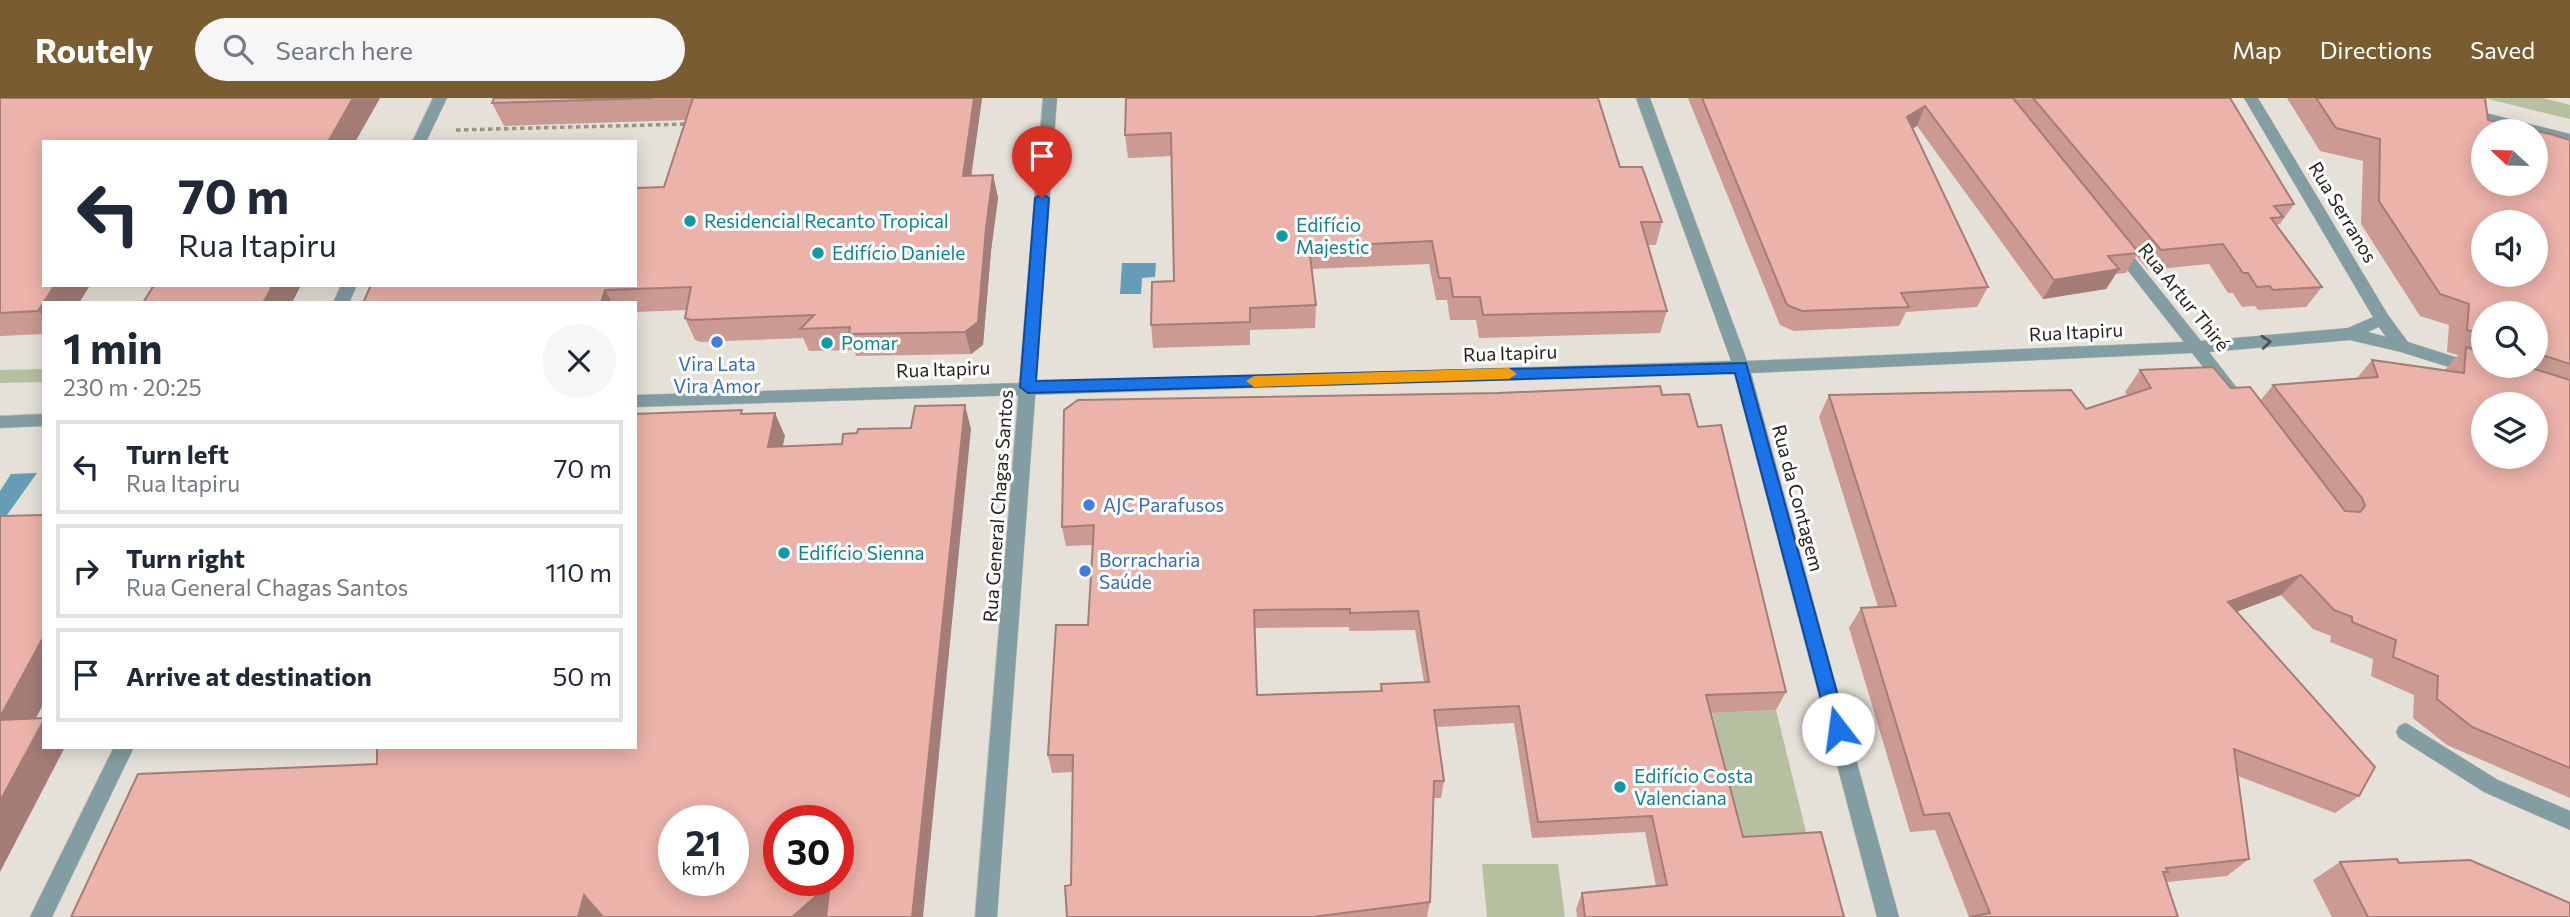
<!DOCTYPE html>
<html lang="en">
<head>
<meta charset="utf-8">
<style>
  body { margin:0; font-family:Commissioner,sans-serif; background:#f6f6f7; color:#1f2937; height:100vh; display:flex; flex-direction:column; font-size:26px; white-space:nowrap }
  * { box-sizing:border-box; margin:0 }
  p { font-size:23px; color:#747a83 }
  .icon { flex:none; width:38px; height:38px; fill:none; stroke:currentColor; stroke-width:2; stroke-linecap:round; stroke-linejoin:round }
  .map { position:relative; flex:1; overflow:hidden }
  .panel { position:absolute; left:42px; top:203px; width:595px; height:448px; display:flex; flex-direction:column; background:#fff; border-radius:0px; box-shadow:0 4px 18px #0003 }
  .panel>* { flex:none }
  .banner { position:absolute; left:42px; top:42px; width:595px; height:147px; border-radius:0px; box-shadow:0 4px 18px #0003; background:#fff; color:#1f2937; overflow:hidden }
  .needle { width:46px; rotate:292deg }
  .tools { position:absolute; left:2471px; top:21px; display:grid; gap:14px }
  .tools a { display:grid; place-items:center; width:77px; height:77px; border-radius:50%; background:#fff; box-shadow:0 4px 18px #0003; font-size:35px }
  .speed { position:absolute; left:658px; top:707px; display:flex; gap:14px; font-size:35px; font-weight:700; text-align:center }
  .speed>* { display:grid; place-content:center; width:91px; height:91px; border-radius:50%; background:#fff; box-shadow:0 4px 18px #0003; line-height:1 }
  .speed small { font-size:18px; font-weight:400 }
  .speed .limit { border:10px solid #d22; background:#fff; color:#111 }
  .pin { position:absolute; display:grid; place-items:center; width:60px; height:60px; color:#fff; margin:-72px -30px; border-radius:50% 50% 50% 0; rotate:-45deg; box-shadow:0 0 7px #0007 }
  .pin .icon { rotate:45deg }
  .me { position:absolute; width:77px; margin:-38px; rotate:345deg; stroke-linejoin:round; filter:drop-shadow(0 0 5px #0008) }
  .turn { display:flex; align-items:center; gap:24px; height:147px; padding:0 21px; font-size:32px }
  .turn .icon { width:91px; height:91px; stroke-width:2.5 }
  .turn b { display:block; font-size:49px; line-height:60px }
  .round { display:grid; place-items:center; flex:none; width:74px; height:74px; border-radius:37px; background:#f6f6f7 }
  .head { display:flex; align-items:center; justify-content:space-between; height:119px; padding:0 21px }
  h1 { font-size:42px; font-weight:700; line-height:52px }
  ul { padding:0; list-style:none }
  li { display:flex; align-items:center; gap:21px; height:94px; margin:0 14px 10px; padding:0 7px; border:4px solid #e0e1e3; border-radius:0px }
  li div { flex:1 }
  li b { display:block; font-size:26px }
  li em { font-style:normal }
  header { display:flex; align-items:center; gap:42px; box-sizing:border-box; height:98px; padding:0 35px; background:#795c30; color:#fff }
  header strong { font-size:33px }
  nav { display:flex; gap:38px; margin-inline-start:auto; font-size:24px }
  .search { width:490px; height:63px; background:#f6f6f7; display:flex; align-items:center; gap:18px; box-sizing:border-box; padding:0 24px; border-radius:38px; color:#747a83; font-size:26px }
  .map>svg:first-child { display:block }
  .green { fill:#b6c0a1 }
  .water { fill:#669db6 }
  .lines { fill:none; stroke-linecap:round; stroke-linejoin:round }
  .service-casing { stroke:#c3bfb7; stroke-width:1 }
  .minor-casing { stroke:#c3bfb7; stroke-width:1 }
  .tertiary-casing { stroke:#c3bfb7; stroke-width:1 }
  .path { stroke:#98948e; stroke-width:3.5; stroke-dasharray:4.5 3.5; stroke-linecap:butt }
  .service { fill:#839ea3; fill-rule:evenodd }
  .minor { fill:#839ea3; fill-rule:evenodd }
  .tertiary { fill:#839ea3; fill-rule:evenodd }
  .wall { fill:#cb9a92; fill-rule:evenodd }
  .shaded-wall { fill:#a57d77 }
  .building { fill:#ecb3aa; stroke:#a57d77; stroke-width:2; fill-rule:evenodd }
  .oneway { stroke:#4b5555 }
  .route { fill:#1a73e8; stroke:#114b97; stroke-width:2 }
  .slow { fill:#f59e0b }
  .culture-dot { fill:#0f9aa8; stroke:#fff; stroke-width:2.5 }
  .shop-dot { fill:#3f7fe0; stroke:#fff; stroke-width:2.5 }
  .labels { text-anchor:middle; stroke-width:6; stroke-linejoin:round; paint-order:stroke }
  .street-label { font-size:19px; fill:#262421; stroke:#fff }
  .culture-label { font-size:19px; fill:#0d838f; stroke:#fff; text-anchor:start }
  .shop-label { font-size:19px; fill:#366cbe; stroke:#fff; text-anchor:start }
</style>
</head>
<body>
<header>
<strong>Routely</strong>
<div class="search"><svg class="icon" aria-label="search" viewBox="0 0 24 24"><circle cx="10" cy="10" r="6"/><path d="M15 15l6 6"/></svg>Search here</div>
<nav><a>Map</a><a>Directions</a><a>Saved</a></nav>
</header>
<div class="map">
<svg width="2570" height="819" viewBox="0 0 2570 819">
  <rect width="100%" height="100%" fill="#e5e1d8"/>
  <path class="green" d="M2484,0h59l27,7v14z
    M44,271v13l-44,1v-13z
    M1776,612l34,138 -64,5 -34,-140z
    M1482,766h76l7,53h-78z"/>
  <path class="water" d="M1122,165h34l-1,14 -13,1 -1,16h-21z
    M37,375l-30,42h-7v-24l11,-17z"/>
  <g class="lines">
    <defs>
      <path id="service" d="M2406,625l92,57 72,31v19l-86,-38 -85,-54 -3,-6 3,-6z"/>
      <path id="minor" d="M433,0h14l-21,44h-14z
        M1636,0h14l97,263 437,-19 -73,-93 -3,-4 3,-4h10l80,100 147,-13 25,-11 -129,-219h14l130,217 20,27 72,23 2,4 -8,6 -73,-23 -51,-12 -141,12 28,36 -8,6 -6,-2 -31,-39 -441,20 148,544h-22l-143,-544 -1099,34v-12l1096,-34zM2379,229l7,10 -18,-5z
        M2465,10l105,26v10l-34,-9v-4h-14l-62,-16 -2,-3z
        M341,187h16l-8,18h-16z
        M44,316v12l-44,2v-12z
        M114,649h20l-82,170h-22z"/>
      <path id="tertiary" d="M1043,0h14l-60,819h-22z"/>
    </defs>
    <use href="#service" class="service-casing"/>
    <use href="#minor" class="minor-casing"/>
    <use href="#tertiary" class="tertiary-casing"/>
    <path class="path" d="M456,32l233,-6"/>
    <use href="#service" class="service"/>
    <use href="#minor" class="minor"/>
    <use href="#tertiary" class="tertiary"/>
  </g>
  <path class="wall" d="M0,0h380l-25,44h-311v143h46l-11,18h-35v31l-44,2z
    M494,0h488l-11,78 22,-1 5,23 -7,53 -8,94 -12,9 -115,2 -2,-6 -45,1 -6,-13 -102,4 -6,-2 -10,-22 1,-8 -51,2v-9h-272l301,-116 22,-67 -182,6 -12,-23z
    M1126,0l494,69 42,55 -6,23h-8l19,66 -7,22 -181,5 -3,-18h-26l-3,-20h-11l-7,-36 -118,5 5,36 -1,23 -65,2v15l-97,3 -2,-23 23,-44 -2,-125 -44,2 -3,-23z
    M1688,0h542l64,106 -14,20 -4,1 46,62 -16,20 -48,3 -3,-4 -13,1 -9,-14h-5l-19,-29 -61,6 -12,-14 -10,17 -10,1 -10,15 -63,10 -126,-173 -5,3 76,158 -11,20 -71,5 -7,14 -105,5 -14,-6z
    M2287,0h198l3,22 82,20v658l-123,-53 -34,-27 1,-23 -43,-19 2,-17 -43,-17 1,-6 -18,-7 -32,-34 -45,17 123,184 -24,17 -97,-37 11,83 -22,17 -60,6 -198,35 -34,-87 -25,2 -61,-204 12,-20 17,-1 -59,-190 10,-22 257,14 42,-13 -3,-4 15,-22 91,18 29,13 13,-16 83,-6 16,-19 73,10 13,-15 -11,-3 2,-27 -29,-9 -59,-92 2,-63 -43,-10zM2483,215h53v53h-53z
    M1662,297l36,32 88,265 -10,18 -65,3 32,124 101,80h-267l-1,-8 6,-16 74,-7 -11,-54 -113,6 -18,-115 -77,4 7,54 -3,17h-7l-4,104 -3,15h-360l4,-32 2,-113 -21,1 -4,-18 40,-130 5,-80 -27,1 -4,-19zM1349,529v4l66,-1 9,52 -43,2 -1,7 -123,4 -3,-67z
    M2340,764l59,1 171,54h-238l-19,-37z"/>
  <path class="shaded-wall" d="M353,0h27l-25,44h-27z
    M974,0h8l-14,101 -5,-23z
    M1925,8l-8,20 -19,11 9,-20z
    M993,77l5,23 -7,53 -8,94 -12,9 -6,-22 21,-104z
    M2119,171l-13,20 -63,10 11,-19z
    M55,187h35l-11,18h-35v14l-6,-6z
    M273,187h28l-9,18h-29z
    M605,192l7,13h-11z
    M965,307l6,24 -48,488h-11z
    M775,315l10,23 -7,34 -10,-23z
    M2301,477l-20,20 -72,27 19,-20z
    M44,538v67l-19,35 -25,-17v-4z
    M44,622v27h21l-65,125v-71z
    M830,786l12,18 -17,15h-33z
    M584,797l18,18 -1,4h-23z"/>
  <path class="building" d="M0,0h353l-25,44h-284v143h11l-17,26 -38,2z
    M494,0h159l-161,5z
    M693,0h281l-11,78 30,-1 -7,53 -8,94 -13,10 -116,2 1,-7 -50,2 14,-14 -123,5 -6,-2 6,-31 -86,3 -4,13h-238l8,-18h264v-97l29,-1z
    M1126,0h472l22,69h22l20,55h-21l26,89 -184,4 -3,-18h-27l-3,-19h-11l-7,-37 -123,6 7,58 -66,3v14l-99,3 1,-43 22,-1 -3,-148 -46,2z
    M1702,0h311l126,155 -31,3 11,13 -65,11 -129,-174 -18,11 81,170 -87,6 8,14 -107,4 -15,-6z
    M2033,0h197l64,106 -20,2 9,11 -12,1 51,69 -49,3 -3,-4 -13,1 -9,-14h-5l-20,-29 -62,6z
    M2316,0h169l3,22 62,14 20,6v224l-34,-11v-40h-53v22l-16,-5 2,-26 -29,-10 -61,-93 1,-62 -44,-11zM2483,33h53v53h-53zM2483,124h53v53h-53z
    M154,187h119l-10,18h-120z
    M2466,249l17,6v13h42l45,14v388l-98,-41 -35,-28 1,-23 -45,-19 3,-17 -44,-18v-5l-18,-7 -33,-35 -73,27 147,165 -16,29 -125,-47 15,110 -83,9 2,4h-5l15,45h-209l21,-4 -41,-100 -25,2 -63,-207 35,-2 -67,-211 242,-5 15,19 65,-21 -11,-18 73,-3 18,21 19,-1 95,124 15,1 5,-6 -3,-8 -89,-113 105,-8 -6,-17 92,13zM2483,306h53v53h-53z
    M1660,288l2,9 27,-1 9,33 23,-2 65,267 -80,3 37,142 78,-5 23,85h-259l-3,-24 85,-8 -15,-69 -114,6 -19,-116 -85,4 10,71h-10l-4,121 -118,15h-245l-2,-31 6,-1 2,-130h-25l8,-130h32l6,-100 -32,2 2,-117 14,-10 420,-7zM1350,511v4l68,-2 11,71 -48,2 1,7 -125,4 -3,-85z
    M965,307l-53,512h-86l4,-33 -38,33h-189l-19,-22 -6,22h-507l67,-143 239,-10v-17h258v-333l107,-4 -1,4 34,-1 -7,34 74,-3 1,-10 14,-1 1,-4 53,-1 4,-22zM674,723h59v59h-59zM779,723h59v59h-59z
    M44,417v121l-44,81v-201z
    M44,620v2l-44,81v-81z
    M2397,761l2,4 71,-3 100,43v14h-202l-28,-55z"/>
  <defs><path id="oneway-chevron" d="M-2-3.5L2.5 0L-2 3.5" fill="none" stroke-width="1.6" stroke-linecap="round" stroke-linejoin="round" transform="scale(1.75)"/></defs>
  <use class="oneway" href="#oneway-chevron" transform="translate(2266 244) rotate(-5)"/>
  <path class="route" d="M1042,96l7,4 -13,183 710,-18 101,366 -3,6 -6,2 -6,-2 -3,-6 -94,-356 -707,20 -8,-6 15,-189z"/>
  <path class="slow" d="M1509,270l8,6 -8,5 -255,8 -8,-6 8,-5z"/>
  <g class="culture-dot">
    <circle cx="690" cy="123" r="7"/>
    <circle cx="1282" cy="138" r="7"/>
    <circle cx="818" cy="155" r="7"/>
    <circle cx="827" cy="245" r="7"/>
    <circle cx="784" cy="455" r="7"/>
    <circle cx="1620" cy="689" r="7"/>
  </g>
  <g class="shop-dot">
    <circle cx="717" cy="244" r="7"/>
    <circle cx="1089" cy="407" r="7"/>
    <circle cx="1085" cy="473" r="7"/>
  </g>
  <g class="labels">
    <g class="street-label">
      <text transform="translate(2343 114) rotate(59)" y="7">Rua Serranos</text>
      <text transform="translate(2184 199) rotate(51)" y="7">Rua Artur Thiré</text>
      <text transform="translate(2076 234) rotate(-3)" y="7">Rua Itapiru</text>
      <text transform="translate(1510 255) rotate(-2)" y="7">Rua Itapiru</text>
      <text transform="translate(943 271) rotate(-2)" y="7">Rua Itapiru</text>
      <text transform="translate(1798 400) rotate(75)" y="7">Rua da Contagem</text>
      <text transform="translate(998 408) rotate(-86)" y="7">Rua General Chagas Santos</text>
    </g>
    <g class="culture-label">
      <text x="704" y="130">Residencial Recanto Tropical</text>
      <text x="1296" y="134">Edifício<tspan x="1296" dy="22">Majestic</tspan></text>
      <text x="832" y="162">Edifício Daniele</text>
      <text x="841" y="252">Pomar</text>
      <text x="798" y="462">Edifício Sienna</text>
      <text x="1634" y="685">Edifício Costa<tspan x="1634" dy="22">Valenciana</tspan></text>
    </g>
    <g class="shop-label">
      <text x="717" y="273" text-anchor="middle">Vira Lata<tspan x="717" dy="22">Vira Amor</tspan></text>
      <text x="1103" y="414">AJC Parafusos</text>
      <text x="1099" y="469">Borracharia<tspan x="1099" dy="22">Saúde</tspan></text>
    </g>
  </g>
</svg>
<div class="tools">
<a><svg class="needle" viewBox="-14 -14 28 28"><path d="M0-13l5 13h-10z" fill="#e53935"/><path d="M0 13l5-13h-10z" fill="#747a83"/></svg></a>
<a><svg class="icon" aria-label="sound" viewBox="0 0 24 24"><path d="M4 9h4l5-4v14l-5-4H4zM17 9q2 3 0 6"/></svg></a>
<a><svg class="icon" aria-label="search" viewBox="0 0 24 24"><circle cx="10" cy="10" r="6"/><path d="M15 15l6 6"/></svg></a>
<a><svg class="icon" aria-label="layers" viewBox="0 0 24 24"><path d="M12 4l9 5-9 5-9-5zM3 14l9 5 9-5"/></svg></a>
</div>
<div class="speed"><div>21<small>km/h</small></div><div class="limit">30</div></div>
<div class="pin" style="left:1042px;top:100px;background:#d93025"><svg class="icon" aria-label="arrive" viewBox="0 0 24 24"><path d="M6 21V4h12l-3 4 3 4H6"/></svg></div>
<svg class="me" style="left:1838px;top:631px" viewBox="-20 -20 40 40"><circle r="19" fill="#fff"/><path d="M0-13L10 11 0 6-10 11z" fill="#1a73e8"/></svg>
<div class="banner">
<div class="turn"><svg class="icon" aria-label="left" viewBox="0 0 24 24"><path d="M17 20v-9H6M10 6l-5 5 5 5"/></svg><div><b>70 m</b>Rua Itapiru</div></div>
</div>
<section class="panel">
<div class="head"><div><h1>1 min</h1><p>230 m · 20:25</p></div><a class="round"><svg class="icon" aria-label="close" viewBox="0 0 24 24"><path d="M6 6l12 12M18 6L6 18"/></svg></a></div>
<ul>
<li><svg class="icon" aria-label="left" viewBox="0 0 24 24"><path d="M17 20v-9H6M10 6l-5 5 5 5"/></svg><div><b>Turn left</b><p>Rua Itapiru</p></div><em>70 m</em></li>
<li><svg class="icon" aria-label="right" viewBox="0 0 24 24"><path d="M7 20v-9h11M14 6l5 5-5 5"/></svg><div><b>Turn right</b><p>Rua General Chagas Santos</p></div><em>110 m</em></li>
<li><svg class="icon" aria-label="arrive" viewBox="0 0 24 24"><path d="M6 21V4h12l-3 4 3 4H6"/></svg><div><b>Arrive at destination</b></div><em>50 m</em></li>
</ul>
</section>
</div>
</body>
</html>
